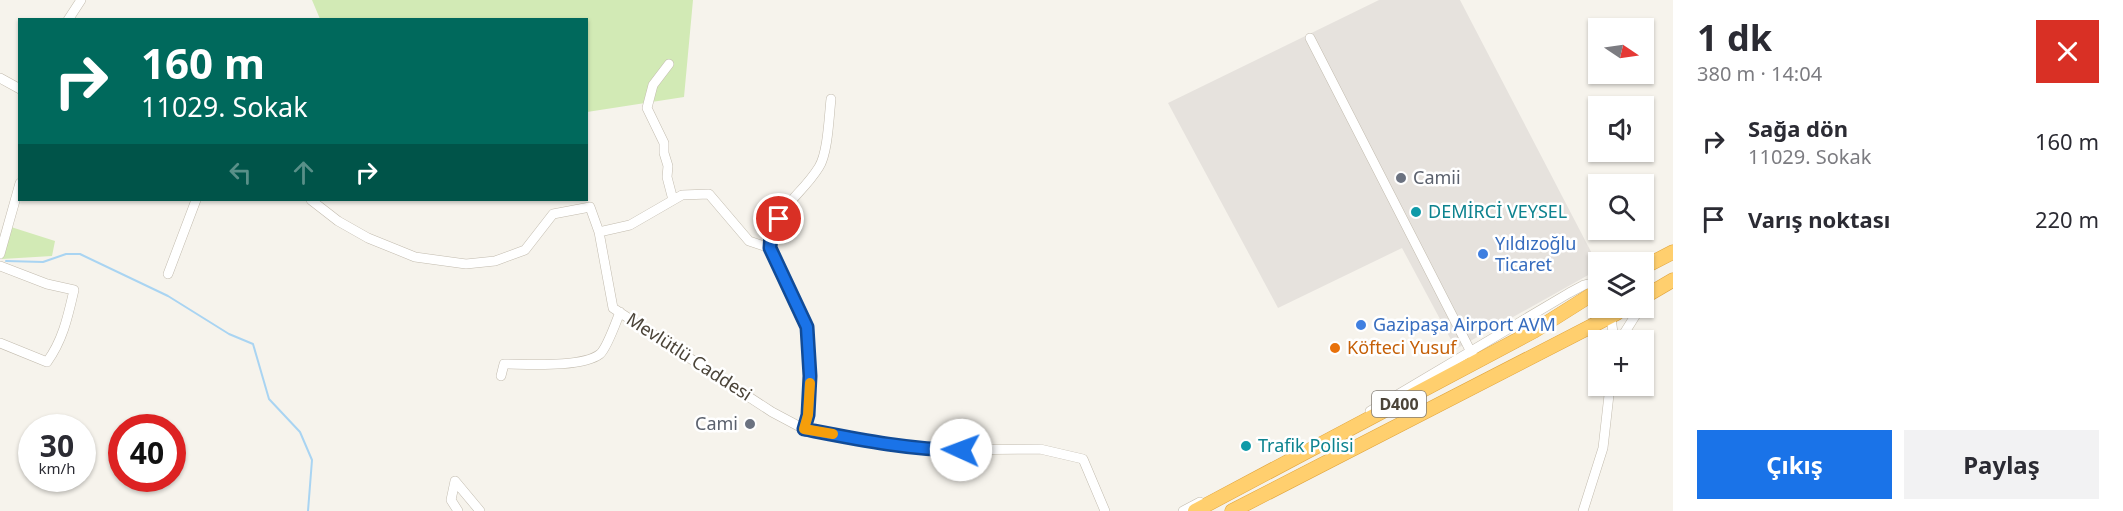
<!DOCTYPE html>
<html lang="tr">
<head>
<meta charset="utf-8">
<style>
  body { margin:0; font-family:"Noto Sans",sans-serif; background:#f2f2f3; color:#2b2b33; height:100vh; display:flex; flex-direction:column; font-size:22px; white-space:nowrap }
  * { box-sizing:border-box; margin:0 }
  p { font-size:20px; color:#7c7c81 }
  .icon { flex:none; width:33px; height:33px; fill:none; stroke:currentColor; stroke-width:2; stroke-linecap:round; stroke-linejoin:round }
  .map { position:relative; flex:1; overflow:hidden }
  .drawer { display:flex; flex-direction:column; background:#fff; width:450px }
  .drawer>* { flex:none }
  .top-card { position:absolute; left:18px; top:18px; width:570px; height:183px; border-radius:0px; box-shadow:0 2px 4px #0004; background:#00695c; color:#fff; overflow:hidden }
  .needle { width:39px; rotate:103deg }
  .tools { position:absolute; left:1588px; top:18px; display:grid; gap:12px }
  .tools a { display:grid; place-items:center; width:66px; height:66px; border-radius:0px; background:#fff; box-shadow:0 2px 4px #0004; font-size:30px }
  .speed { position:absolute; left:18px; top:414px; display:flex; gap:12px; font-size:30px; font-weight:700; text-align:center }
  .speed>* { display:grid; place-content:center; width:78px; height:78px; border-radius:50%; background:#fff; box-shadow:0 2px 4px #0004; line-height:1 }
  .speed small { font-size:15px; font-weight:400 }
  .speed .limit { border:9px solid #d22; background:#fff; color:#111 }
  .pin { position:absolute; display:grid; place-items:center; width:51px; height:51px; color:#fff; margin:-26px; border:3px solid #fff; border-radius:50%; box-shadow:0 2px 6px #0007 }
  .me { position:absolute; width:66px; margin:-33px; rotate:272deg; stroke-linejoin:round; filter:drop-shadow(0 0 4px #0008) }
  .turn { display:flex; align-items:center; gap:21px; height:126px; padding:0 24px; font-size:27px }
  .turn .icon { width:78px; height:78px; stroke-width:2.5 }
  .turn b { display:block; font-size:42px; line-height:51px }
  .lanes { display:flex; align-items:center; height:57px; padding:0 24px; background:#0003; justify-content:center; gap:30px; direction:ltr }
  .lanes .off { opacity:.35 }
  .round { display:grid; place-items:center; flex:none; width:63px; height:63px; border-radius:0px; background:#f2f2f3 }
  .head { display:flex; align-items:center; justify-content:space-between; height:102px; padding:0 24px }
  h1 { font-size:36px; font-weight:700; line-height:45px }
  .button { display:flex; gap:12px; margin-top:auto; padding:12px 24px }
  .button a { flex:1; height:69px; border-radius:0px; background:#1a73e8; color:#fff; font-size:24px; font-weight:700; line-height:69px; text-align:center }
  .button a+a { background:#f2f2f3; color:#2b2b33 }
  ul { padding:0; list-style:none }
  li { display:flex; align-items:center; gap:18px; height:78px; padding:0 24px }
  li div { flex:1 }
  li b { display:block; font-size:22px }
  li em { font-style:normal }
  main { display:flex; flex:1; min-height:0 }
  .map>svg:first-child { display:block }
  .industrial { fill:#e6e2dd }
  .green { fill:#d2eab5 }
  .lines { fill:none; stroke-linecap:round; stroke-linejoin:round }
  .stream { stroke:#a9d4f2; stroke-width:2 }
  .minor-casing { stroke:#c2bbae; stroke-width:10 }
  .highway-casing { stroke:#e0a43c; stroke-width:15 }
  .minor { stroke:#fff; stroke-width:9 }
  .highway { stroke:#ffcf6e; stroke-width:14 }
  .route-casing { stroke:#114b97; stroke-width:15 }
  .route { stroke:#1a73e8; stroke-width:10 }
  .slow { stroke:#f59e0b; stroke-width:10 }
  .worship-dot { fill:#6b7280; stroke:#fff; stroke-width:2 }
  .culture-dot { fill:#0f9aa8; stroke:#fff; stroke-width:2 }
  .shop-dot { fill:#3f7fe0; stroke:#fff; stroke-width:2 }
  .food-dot { fill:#e8710a; stroke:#fff; stroke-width:2 }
  .labels { text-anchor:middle; stroke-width:5; stroke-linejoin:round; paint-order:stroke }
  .shield { fill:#fff; stroke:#817c74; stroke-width:1.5 }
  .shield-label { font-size:16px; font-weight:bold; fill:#4b4439 }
  .worship-label { font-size:18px; fill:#5b616d; stroke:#fff; text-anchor:start }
  .culture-label { font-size:18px; fill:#0d838f; stroke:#fff; text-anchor:start }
  .shop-label { font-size:18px; fill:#366cbe; stroke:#fff; text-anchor:start }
  .food-label { font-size:18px; fill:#c56008; stroke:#fff; text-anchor:start }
  .street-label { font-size:18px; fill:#4b4439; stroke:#fff }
</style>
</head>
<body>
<main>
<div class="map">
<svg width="1673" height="511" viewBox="0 0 1673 511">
  <rect width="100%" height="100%" fill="#f6f3ec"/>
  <path class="industrial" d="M1379,0h81l139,267v2l-143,80 -54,-101 -124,60 -110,-205z"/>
  <path class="green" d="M312,0h381l-9,97 -97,15 -1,-92 -266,-1z
    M11,227l44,14 -3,15 -50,3z"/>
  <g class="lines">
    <path class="stream" d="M6,261l37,1 23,-8h14l88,42 61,38 24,10 16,55 31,33 12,28 -4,51"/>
    <defs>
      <path id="minor" d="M68,20l13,-20
        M1310,38l163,318
        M669,64l-16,21 -6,23 17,35v10l4,13 -1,11 6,23
        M0,78l20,11
        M311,200l27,21 30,17 47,19 51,7 29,-3 30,-11 28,-36 37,-7 9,25 14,76 159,104 32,17 64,12 74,9 98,-1 43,10 22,52
        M599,232l31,-7 52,-30 27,-1 40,47 21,7
        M0,254l20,-71
        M0,266l47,18 27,6c-6,26 -11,50 -27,72l-47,-19
        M168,274l28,-74
        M1607,310l4,8 3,22
        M1620,340l20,-32
        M501,376l3,-12c22,0 78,4 96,-10 7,-6 16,-32 20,-42
        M1370,411l199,-118 15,-8 15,-4
        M804,429l4,-14 2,-39 -2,-49 -38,-79c5,-43 30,-50 49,-81 9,-14 10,-51 12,-68
        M455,481l25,30
        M455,481l-4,19 7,11
        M1183,511l17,-9
        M1583,511l20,-63 7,-62"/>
      <path id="highway" d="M1644,267l29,-15
        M1644,297l29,-17
        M1195,511l339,-180 65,-41
        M1232,511l385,-198"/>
    </defs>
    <use href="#minor" class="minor-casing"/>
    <use href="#highway" class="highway-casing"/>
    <use href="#minor" class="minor"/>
    <use href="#highway" class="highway"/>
  </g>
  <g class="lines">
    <defs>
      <path id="route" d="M779,219l-8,14 -1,15 37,79 3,49 -2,39 -4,14c52,10 105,21 157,21"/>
    </defs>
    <use href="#route" class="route-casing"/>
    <use href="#route" class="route"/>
    <path class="slow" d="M810,383l-2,32 -4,14 29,5"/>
  </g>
  <g class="worship-dot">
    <circle cx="1401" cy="178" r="6"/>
    <circle cx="750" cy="424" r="6"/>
  </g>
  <g class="culture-dot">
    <circle cx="1416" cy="212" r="6"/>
    <circle cx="1246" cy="446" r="6"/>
  </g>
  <g class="shop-dot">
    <circle cx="1483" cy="254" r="6"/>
    <circle cx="1361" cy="325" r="6"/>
  </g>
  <circle class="food-dot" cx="1335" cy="348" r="6"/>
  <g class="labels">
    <rect class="shield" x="1372" y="391" width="54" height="26" rx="4.5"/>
    <g class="shield-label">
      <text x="1399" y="410">D400</text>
    </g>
    <g class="worship-label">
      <text x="1413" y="184">Camii</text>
      <text x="738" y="430" text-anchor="end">Cami</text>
    </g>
    <g class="culture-label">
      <text x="1428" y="218">DEMİRCİ VEYSEL</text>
      <text x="1258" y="452">Trafik Polisi</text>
    </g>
    <g class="shop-label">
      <text x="1495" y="250">Yıldızoğlu<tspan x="1495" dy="21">Ticaret</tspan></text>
      <text x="1373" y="331">Gazipaşa Airport AVM</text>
    </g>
    <g class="food-label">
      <text x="1347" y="354">Köfteci Yusuf</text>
    </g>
    <g class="street-label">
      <text transform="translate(689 357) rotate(33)" y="6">Mevlütlü Caddesi</text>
    </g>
  </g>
</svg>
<div class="tools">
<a><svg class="needle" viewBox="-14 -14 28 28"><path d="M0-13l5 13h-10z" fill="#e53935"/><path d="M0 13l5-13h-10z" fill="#7c7c81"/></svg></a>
<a><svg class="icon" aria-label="sound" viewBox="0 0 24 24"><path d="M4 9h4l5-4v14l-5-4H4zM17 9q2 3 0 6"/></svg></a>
<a><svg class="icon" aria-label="search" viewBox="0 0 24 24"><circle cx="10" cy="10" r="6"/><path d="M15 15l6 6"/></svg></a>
<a><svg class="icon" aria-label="layers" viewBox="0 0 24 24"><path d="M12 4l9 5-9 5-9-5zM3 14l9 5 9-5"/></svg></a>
<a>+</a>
</div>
<div class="speed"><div>30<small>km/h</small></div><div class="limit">40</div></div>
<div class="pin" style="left:779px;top:219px;background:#d93025"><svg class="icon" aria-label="arrive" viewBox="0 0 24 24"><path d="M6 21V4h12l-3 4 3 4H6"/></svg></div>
<svg class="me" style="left:961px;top:450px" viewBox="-20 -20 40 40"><circle r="19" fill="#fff"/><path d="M0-13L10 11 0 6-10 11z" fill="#1a73e8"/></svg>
<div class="top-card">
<div class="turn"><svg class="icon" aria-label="right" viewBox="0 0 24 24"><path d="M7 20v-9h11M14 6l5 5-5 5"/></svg><div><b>160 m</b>11029. Sokak</div></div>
<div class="lanes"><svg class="icon off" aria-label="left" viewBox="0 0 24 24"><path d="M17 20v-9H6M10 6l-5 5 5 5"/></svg><svg class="icon off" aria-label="ahead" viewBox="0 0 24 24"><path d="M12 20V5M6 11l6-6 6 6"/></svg><svg class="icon" aria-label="right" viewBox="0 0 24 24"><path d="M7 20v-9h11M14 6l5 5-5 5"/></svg></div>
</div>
</div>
<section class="drawer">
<div class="head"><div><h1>1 dk</h1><p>380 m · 14:04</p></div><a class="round" style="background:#d93025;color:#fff"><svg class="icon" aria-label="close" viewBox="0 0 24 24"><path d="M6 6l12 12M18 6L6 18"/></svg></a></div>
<ul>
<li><svg class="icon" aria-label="right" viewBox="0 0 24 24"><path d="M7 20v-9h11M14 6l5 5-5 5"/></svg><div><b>Sağa dön</b><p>11029. Sokak</p></div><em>160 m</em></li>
<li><svg class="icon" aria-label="arrive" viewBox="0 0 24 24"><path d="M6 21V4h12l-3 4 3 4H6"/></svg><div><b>Varış noktası</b></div><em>220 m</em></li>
</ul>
<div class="button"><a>Çıkış</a><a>Paylaş</a></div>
</section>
</main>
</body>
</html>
